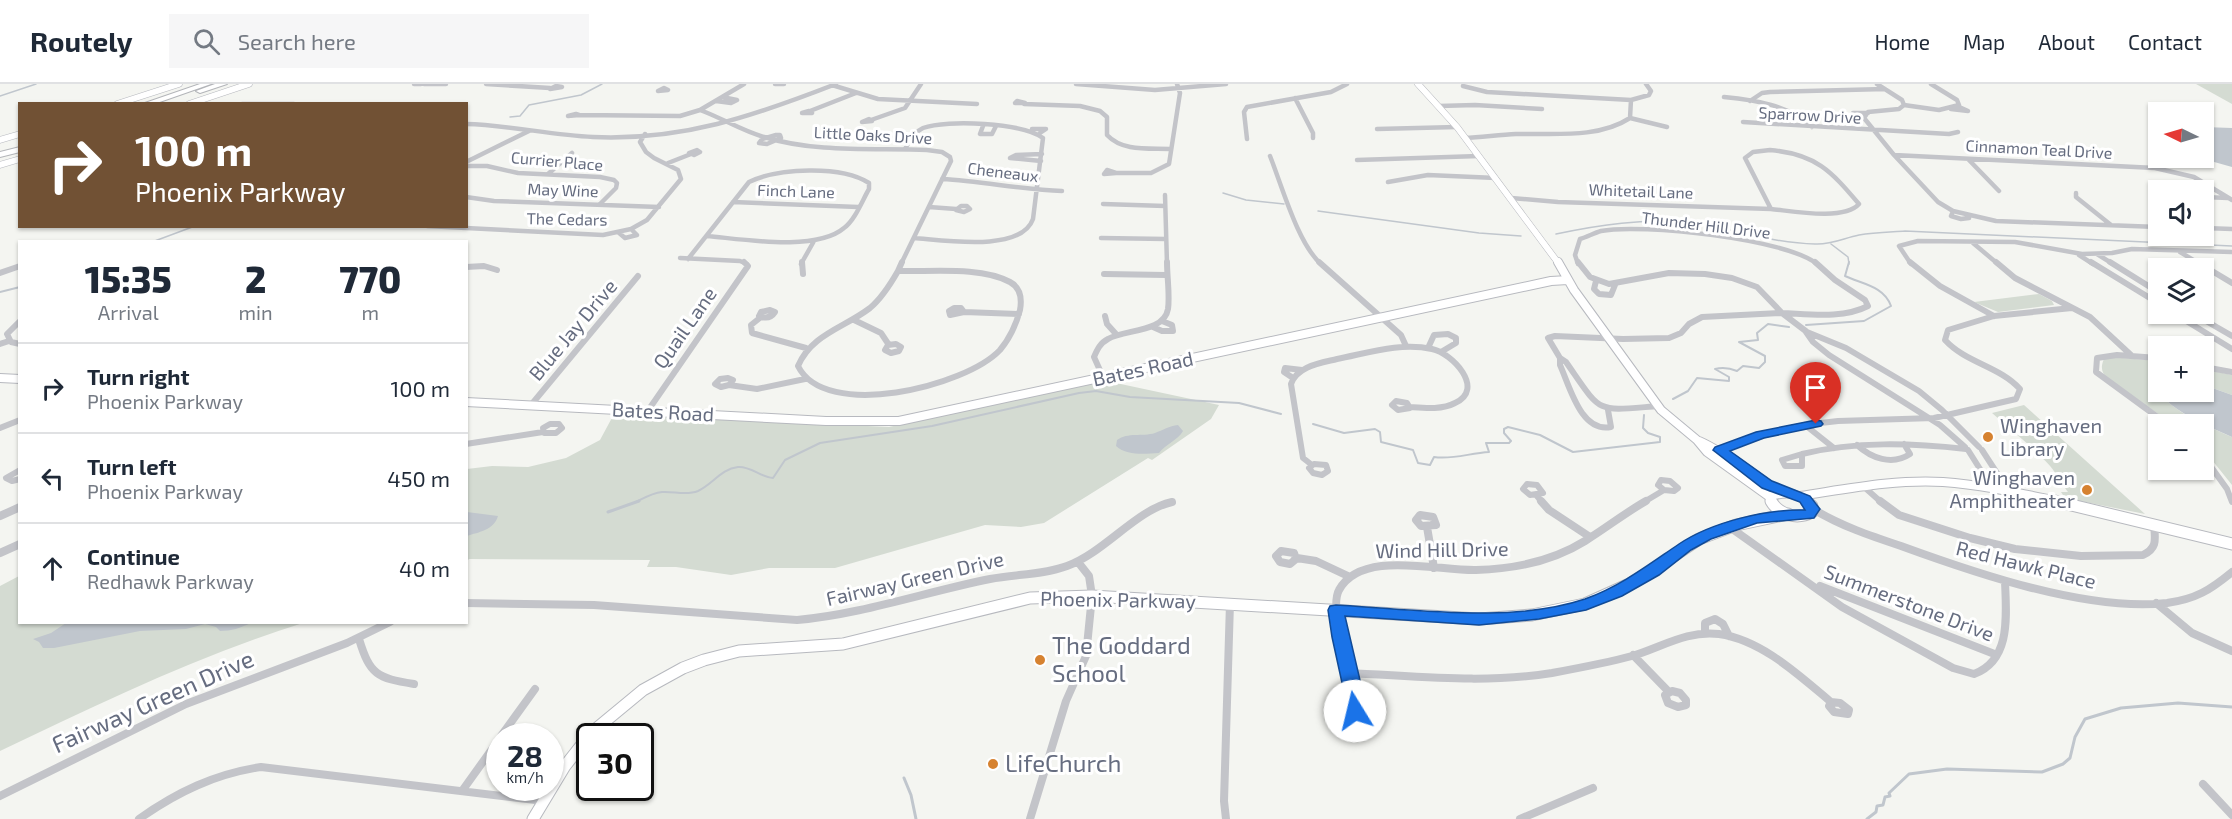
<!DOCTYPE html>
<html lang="en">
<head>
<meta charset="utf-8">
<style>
  body { margin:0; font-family:"Exo 2",sans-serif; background:#f6f6f7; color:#1f2937; height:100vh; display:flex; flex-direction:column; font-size:22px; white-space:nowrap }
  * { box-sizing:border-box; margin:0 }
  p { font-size:20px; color:#747a83 }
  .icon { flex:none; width:33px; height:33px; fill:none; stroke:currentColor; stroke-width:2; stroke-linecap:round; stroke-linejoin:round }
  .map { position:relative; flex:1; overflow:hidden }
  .side { position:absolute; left:18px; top:156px; width:450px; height:384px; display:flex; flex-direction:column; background:#fff; border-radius:0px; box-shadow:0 2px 4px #0004 }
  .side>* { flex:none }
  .guide { position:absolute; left:18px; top:18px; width:450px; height:126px; border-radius:0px; box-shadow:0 2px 4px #0004; background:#715134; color:#fff; overflow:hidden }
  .needle { width:39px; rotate:275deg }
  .controls { position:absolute; left:2148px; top:18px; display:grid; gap:12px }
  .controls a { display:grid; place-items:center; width:66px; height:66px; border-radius:0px; background:#fff; box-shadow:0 2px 4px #0004; font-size:30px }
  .speed { position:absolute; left:486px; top:639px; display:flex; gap:12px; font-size:30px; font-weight:700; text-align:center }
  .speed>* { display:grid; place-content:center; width:78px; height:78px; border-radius:50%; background:#fff; box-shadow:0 2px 4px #0004; line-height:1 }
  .speed small { font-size:15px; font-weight:400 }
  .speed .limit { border:3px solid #111; border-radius:9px; background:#fff; color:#111 }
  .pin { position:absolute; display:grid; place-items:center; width:51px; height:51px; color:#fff; margin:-62px -26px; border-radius:50% 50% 50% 0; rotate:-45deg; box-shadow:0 0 6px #0007 }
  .pin .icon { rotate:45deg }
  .me { position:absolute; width:66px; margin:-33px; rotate:351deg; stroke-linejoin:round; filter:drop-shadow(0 0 4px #0008) }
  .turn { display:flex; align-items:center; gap:21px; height:126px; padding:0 18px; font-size:27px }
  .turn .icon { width:78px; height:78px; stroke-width:2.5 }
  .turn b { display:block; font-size:42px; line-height:51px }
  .eta { display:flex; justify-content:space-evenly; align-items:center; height:102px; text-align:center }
  .eta b { font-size:36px; font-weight:800; line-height:42px }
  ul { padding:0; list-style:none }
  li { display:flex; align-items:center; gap:18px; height:90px; padding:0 18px; border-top:2px solid #e0e1e3 }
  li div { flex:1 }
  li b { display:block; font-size:22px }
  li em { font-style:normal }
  header { display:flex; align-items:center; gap:36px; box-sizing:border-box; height:84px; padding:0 30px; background:#fff; border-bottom:2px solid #e0e1e3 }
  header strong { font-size:28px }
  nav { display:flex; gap:33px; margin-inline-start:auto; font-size:21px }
  .search { width:420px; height:54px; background:#f6f6f7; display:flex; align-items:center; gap:15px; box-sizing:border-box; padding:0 21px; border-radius:0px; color:#747a83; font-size:22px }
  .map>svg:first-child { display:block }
  .green { fill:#d4dbd2 }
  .water { fill:#c0c6cd }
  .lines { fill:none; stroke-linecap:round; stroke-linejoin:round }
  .stream-far2 { stroke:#c0c6cd; stroke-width:1.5 }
  .stream-far1 { stroke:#c0c6cd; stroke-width:2 }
  .stream { stroke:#c0c6cd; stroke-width:3 }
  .secondary-far2-casing { stroke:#b7b9bf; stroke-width:7 }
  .secondary-far1-casing { stroke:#b7b9bf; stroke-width:10 }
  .secondary-casing { stroke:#b7b9bf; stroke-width:13 }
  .highway-casing { stroke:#b3b5b9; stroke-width:2 }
  .street-far2 { stroke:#c3c4c9; stroke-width:4.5 }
  .street-far1 { stroke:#c3c4c9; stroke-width:6 }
  .street { stroke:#c3c4c9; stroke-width:8 }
  .secondary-far2 { stroke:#fff; stroke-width:6 }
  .secondary-far1 { stroke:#fff; stroke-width:8 }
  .secondary { stroke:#fff; stroke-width:11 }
  .highway { fill:#fff; fill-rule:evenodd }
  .route { fill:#1a73e8; stroke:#114b97; stroke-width:1.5 }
  .poi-dot { fill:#d68230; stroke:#fff; stroke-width:2 }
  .labels { text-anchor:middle; stroke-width:6; stroke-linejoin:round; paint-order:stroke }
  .far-street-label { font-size:16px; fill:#666d80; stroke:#fff }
  .street-label { font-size:20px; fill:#666d80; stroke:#fff }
  .poi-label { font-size:20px; fill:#666d80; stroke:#fff; text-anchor:start }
  .near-poi-label { font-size:24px; fill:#666d80; stroke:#fff; text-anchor:start }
  .near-street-label { font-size:24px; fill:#666d80; stroke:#fff }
</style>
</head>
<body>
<header>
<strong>Routely</strong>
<div class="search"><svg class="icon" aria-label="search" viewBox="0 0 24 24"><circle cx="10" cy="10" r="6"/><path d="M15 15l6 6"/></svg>Search here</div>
<nav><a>Home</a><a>Map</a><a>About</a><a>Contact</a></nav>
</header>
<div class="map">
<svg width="2232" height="735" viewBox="0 0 2232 735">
  <rect width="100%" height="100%" fill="#f4f5f1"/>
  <path class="green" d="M2196,0h36v20z
    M2039,210l13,7 2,4 -56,7 -24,-10z
    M2111,273l47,4v16l-9,-1c10,31 56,49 83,61v48l-28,-35v-26h-31l-66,-45c-5,-7 -7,-11 -3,-20z
    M2204,285l28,6v20l-28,-10z
    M1102,296l117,25 -8,14 -59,41 -4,-2 -104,65 -23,4 -36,-2 -150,43h-66l-38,7 -55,-8h-29l3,-7 -181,-1 -2,2v-92l25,-3 36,1 38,-9 34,-18 14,-26 275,13z
    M2024,321l121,109 -80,-16 -4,-6h7c-10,-14 -21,-37 -38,-40l-5,-5 5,-1 -38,-33z
    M19,492l1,46 283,1c-106,33 -204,81 -303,128v-165z"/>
  <path class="water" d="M2204,43l28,1v39l-32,-9h4z
    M2149,292l9,1v15h46v-7l28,10v42c-28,-13 -73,-30 -83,-61z
    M1178,341l5,6c-5,9 -17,13 -24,22 -14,1 -32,3 -43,-7l1,-6c11,-8 25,-3 38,-7 8,-3 14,-7 23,-8z
    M467,428l31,4c-4,14 -19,16 -31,20z
    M66,539v-1l185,1c-11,5 -19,8 -31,8l-4,-4 -11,-3 -19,5 -46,2 -86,17h-11l-4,-6 -6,-3 18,-6z"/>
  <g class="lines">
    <path class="stream-far2" d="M0,12l36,-12
      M510,33l10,-1 9,-11 52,-10 21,-11
      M1223,109l23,7 38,4
      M1318,127l161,22 42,3
      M1556,150c43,-9 88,-16 132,-11 43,5 83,20 127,21 16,1 29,-6 44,-9 15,-3 31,-3 46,-4l327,15
      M152,158l43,-16
      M1831,160l17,13 1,7"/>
    <path class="stream-far1" d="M0,208l20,-5
      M1806,241l58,-4 27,-15c-7,-20 -29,-22 -46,-30l4,-14
      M1673,315l15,-8 9,-13 32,3v-4l-14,-8c7,-2 15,-1 22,2l6,-5 16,2 6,-6v-6l-26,-14 19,-2 -1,-7 11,-9 21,3
      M1313,340l31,9 31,-4 5,3 1,10 32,8 5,13 12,2 4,-8c18,3 36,-4 55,-5l-3,-9h23l2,-2 -7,-8v-4l4,-2 32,8 33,17 87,-10v-5l-12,-4 -5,-5 1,-13
      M636,418c8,-4 16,-9 26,-10 12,-1 24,4 36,-1 15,-7 23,-22 40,-24 13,-1 22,10 35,11l12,-18 35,-17 112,-17 147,-33 17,-2 34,6 109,6 42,11"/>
    <path class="stream" d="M608,428l31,-11
      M904,694l7,17 5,24
      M1867,735l9,-7 1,-6 6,-1 2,-8 5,-1 -1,-3 20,-19 38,-5 95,3 21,-8 7,-6 5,-21 10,-18 36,-11 57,-5 54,4"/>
    <defs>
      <path id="secondary-far2" d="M1418,0l39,43 102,137
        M117,20l62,-20
        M189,20l60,-20
        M0,56l20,-6
        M0,81l20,-6"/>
      <path id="secondary-far1" d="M1558,178l16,28 87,120 36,30 10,12 64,46
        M0,294l20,1
        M466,318l360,19h73l652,-140 17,-1
        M1699,357c30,13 53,36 82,51
        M1800,412c47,-7 96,-17 143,-14 40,3 80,12 120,20
        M1771,418v-6c15,-4 24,-4 36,6"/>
      <path id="secondary" d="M1771,417c8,14 26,19 41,11v-6l-6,-5
        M2055,417l177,43
        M533,735l32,-53 26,-33 52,-43 40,-22 21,-8 35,-9 104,-7 187,-46 62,-2 387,23 53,-4 53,-11 51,-23 63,-42 37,-14 52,-11"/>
      <path id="highway" d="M200,0h11l-57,20h-12z
        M215,0h12l-27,9 -4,-2z
        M20,63v5l-20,5v-5z"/>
    </defs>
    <use href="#secondary-far2" class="secondary-far2-casing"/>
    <use href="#secondary-far1" class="secondary-far1-casing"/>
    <use href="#secondary" class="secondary-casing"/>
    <use href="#highway" class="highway-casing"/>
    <path class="street-far2" d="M414,0h7
      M424,0h22
      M486,0l64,4
      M775,0h9
      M1076,0l79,6 71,-6
      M1877,0l25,16 2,5 -5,4 -31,3 -4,6 30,37 44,47 15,9 43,10 162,6
      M832,1l46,14 99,5
      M556,2l6,1 -12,2z
      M1463,2l24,6 144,8
      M664,4l4,2 -10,1z
      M1724,13c31,3 65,8 88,30
      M1295,14l18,35v5
      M716,17l15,2 6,-3 -15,-3
      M1017,17l8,2h-10z
      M1750,17l12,-8 8,-1 115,-3
      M242,20h52
      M1024,20l56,2 20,5 7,6v18c16,17 42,13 63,14
      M1904,21l35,5 20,-5 -2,-5 -26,-16
      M1439,22l36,-1 67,4
      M1951,25l17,2 -11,-5
      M700,26c22,8 42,21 64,27 52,16 109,11 163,13l15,2 8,5 1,4 -50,103
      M809,27l3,2h-10z
      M810,27l46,-18
      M576,30l3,1 -11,1z
      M579,31l101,1 20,-6 44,-26
      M1864,33l-11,-4h15
      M1630,34l37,9
      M869,35l3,2 -10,1z
      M871,36l34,-12 16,-24
      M1743,38l206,12 9,-2
      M466,40c43,1 84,11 127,13 89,4 161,-21 243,-53
      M983,42l-3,8h12l4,-8
      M1032,45h14l-6,4
      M1377,45l80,-2
      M776,51h4l1,3 -14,6 -8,-1 3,-4z
      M1465,54c17,-1 34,-3 51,-4 37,-1 82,5 114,-16l1,-18 18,-5 2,-4 -5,-7
      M1247,55l-3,-27 3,-5 84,-15 16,-8
      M905,65c4,-8 9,-17 18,-21 24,-9 100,-5 120,10l-10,81c-12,34 -90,21 -119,19
      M697,66l3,2 -6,3 -5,-2z
      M1770,66c46,4 61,21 89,54 -15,17 -67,7 -88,5l-26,-51 8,-6z
      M1894,71l261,13 39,9 38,23
      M1270,72c12,30 28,88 51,108
      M1968,75l31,32
      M1357,76l122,-4
      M1041,77l-31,-3 6,-3 26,-1
      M466,78l63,-31
      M668,79l23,-9
      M466,82h21l31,7 82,4 14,3 3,3 -1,5 -16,16
      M1107,86l9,3 -12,1z
      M1116,89h35l18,-9 11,-71 -3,-9
      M548,90l24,-21
      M942,95c41,2 80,11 120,12
      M1388,98l40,-7 68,3
      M2076,109v4l35,28
      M1165,111l2,69
      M2154,111h4
      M466,113l28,4 165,6
      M2204,113l24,1
      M1511,114l47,4 213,7
      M733,118l125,5
      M1103,120l62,2
      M961,122h6l3,3 -6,3 -8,-2z
      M929,123l27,2
      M1953,127l-2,5 10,3 8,-1
      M427,142l176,9 28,-6 16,-9 34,-41 -3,-9 -24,-12 -8,-6 -6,-10 5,-8
      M2204,144l28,1
      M618,148l7,6 12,-3 -6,-6
      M1101,154l65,1
      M1973,159l25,21
      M2180,168l20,12
      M2097,170l16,10
      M2079,171l14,9
      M680,174l60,3 7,3
      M688,175l61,-77c29,-14 92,-17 120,1v6c-7,12 -14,31 -25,39 -28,24 -102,11 -137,8
      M801,180l13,-23
      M1578,180l-3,-9 5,-16c7,-2 14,-6 21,-8 40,-8 186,8 216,33
      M1911,180l-12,-18 19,-5 97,1 67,12 30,-1 20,-4 100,3"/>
    <path class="street-far1" d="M802,178l1,12
      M1319,178l82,73 5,11
      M1578,178l12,15 19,7 60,-11 36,1 27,4 25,9 25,26
      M1910,178l30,24 54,30
      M1996,178l19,16 75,39 41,38
      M2091,178l67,41
      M2110,178l48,30
      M2197,178l35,21
      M466,183l18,-1 13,4
      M898,187c32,1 83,-5 112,11 11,6 12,17 10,28 -4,15 -10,28 -20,40 -35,37 -175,71 -202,16 14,-32 46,-38 72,-58 12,-10 20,-23 28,-37z
      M898,187l4,-9
      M0,189l20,-7
      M1104,190l62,1
      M1596,197l-2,8 5,5 12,1 4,-10
      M954,224h7l3,4 -14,3 -1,-4z
      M770,226l5,2c-4,6 -9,7 -16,4l2,-4z
      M964,228l55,2
      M1782,229c27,1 61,6 86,-7l-3,-6 -30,-20 -20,-18
      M1782,229l25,19 39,16 73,43 23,19 37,37
      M2175,230l57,35
      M2194,230l38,22
      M1105,232l2,8 9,10
      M761,233l-10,8 1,8 54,15
      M854,236l27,13 8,12
      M20,237l-13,13 4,8 9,2
      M1153,243l9,4h11l-1,-6 -10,-4
      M1806,248l7,10 16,13 111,70 25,22
      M0,260l9,-3
      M896,260l5,3 -2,4 -8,2 -6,-3 3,-5z
      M1428,264l6,-13 14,-1 8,4v5l-15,9
      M1560,274l6,4c37,53 28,49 93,44
      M2158,274l-41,-3 -20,3 -1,14 71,52
      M2204,283l28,5
      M1103,293l-9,-20c3,-7 6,-14 14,-18 16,-10 56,-6 60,-30 2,-14 -1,-32 -1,-47
      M728,294l5,2 -4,5 -8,2 -6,-3 5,-5z
      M1293,294l-9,-6 1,-4 17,2
      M729,301l28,4 48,-10
      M1396,317l11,2 3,5 -12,2 -6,-5z
      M531,321l107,-129
      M1608,326l3,17c-30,6 -41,-40 -51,-62v-7l-12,-20 7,-2 68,3 46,-1 12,-5 8,-9 13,-7 80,-4
      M647,328l101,-146 -4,-4
      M550,340h9l3,4 -6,5h-12l-1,-5z
      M1805,341l29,23
      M0,344l20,-8
      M466,360l77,-12
      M1857,361c14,13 35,21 53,9l-6,-10
      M1720,366l52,-17 40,-9 26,-3 96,-3 82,-19 4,-10c-21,-23 -54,-26 -75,-49l3,-10 46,-14 78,-8
      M1968,366l24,38
      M1982,366l26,40
      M1802,370v12h-17l-3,-6z
      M1802,370c54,-13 109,-11 164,-5
      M2204,373l23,32 5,13
      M1314,380l12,1 2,6 -6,4 -9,-2 -4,-5z
      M1312,381l-9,-7 -12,-74c6,-18 30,-21 46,-25 31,-6 63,-17 95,-10 20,4 54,40 23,54 -13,7 -31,5 -45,4
      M20,386l-14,8 6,3 8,-2
      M1661,396l9,1 8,7 -4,3 -10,-1 -6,-5z
      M1527,400l10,1 6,8 -13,2 -7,-6z
      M1863,402l18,16
      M1537,412l5,6
      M1644,418l20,-12"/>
    <path class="street" d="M1541,417l8,9 41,27
      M1880,417l19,14 71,23 45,11 66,7 62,-1c15,-7 12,-16 11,-31
      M1813,425c28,17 58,27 88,37 74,27 187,66 266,57 29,-4 43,-13 65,-31
      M1420,431l13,2 3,8 -15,1 -5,-6z
      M0,432l20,-9
      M1427,443l7,41
      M1731,444l111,79 111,61 21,6c38,-14 32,-60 31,-93
      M1281,467l13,2 2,6 -6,5 -10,-2 -4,-6z
      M0,469l20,-9
      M1297,474l19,3 32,15
      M1820,502l177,69
      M466,519l128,2 203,15c66,-6 128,-28 193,-41 26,-5 53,-4 77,-13 38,-14 69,-56 105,-64
      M2156,519l36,30 40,18
      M1705,549v-10l10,-4 8,5 6,12
      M359,555c11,36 18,39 55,45
      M1633,571l36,37
      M1348,589c69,3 135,11 204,0 27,-5 54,-10 80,-17 30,-9 55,-26 87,-22 43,6 81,42 112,68
      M1672,607l8,2 6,7v5l-8,2 -10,-4 -3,-8z
      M1831,618l9,1 9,7 -1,4 -14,-2 -5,-6z
      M1358,626c-6,-24 -30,-101 -19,-120 22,-41 98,-19 137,-20 37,-1 77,-9 109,-29 21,-13 40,-28 61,-40
      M1358,626l12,3 4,6 -2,6 -9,3 -11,-5 -2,-8z
      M501,652l34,-47
      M2203,700l29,31
      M462,707l38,-53
      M0,712l186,-92 161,-61 43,-21
      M139,735c38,-27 76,-45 122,-52l283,34
      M1030,735l36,-118 20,-45 6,-60 -3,-20 -11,-14
      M1226,735l-2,-18 6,-198
      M1520,735l73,-31"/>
    <use href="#secondary-far2" class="secondary-far2"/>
    <use href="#secondary-far1" class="secondary-far1"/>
    <use href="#secondary" class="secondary"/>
    <use href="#highway" class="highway"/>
  </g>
  <path class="route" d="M1816,336l5,1 2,3 -2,2 -57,12 -34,13 42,30 38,15 10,13 -6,9 -57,5 -46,16 -20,11 -32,25 -37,21 -36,14 -47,9 -60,6 -134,-9 22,94 -3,5 -9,2 -6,-2 -17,-78 -4,-27 2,-4 6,-1c77,4 174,19 249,-6 36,-13 63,-34 94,-55 33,-22 87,-35 126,-34l-5,-8 -38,-14 -49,-38 2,-3 41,-15z"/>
  <g class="poi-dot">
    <circle cx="1988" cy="353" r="6"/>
    <circle cx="2087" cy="406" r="6"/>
    <circle cx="1040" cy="576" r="6"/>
    <circle cx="993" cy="680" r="6"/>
  </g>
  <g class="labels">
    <g class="far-street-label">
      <text transform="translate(1810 31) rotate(3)" y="6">Sparrow Drive</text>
      <text transform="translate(873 51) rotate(3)" y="6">Little Oaks Drive</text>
      <text transform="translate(2039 65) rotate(3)" y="6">Cinnamon Teal Drive</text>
      <text transform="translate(557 77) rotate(5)" y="6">Currier Place</text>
      <text transform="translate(1003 88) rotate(7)" y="6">Cheneaux</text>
      <text transform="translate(563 106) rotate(2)" y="6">May Wine</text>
      <text transform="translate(796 107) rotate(2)" y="6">Finch Lane</text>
      <text transform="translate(1641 107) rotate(2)" y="6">Whitetail Lane</text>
      <text transform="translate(567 135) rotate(1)" y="6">The Cedars</text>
      <text transform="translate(1706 141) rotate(7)" y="6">Thunder Hill Drive</text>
    </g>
    <g class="street-label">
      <text transform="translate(685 244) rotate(-55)" y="7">Quail Lane</text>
      <text transform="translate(573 246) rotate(-50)" y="7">Blue Jay Drive</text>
      <text transform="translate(1143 285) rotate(-12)" y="7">Bates Road</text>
      <text transform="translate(663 328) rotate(3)" y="7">Bates Road</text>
      <text transform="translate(1442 466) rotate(-1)" y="7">Wind Hill Drive</text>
      <text transform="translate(2026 481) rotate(14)" y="7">Red Hawk Place</text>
      <text transform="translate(915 495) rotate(-13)" y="7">Fairway Green Drive</text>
      <text transform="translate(1118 516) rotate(1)" y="7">Phoenix Parkway</text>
      <text transform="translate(1909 519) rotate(21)" y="7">Summerstone Drive</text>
    </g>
    <g class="poi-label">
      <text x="2000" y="349">Winghaven<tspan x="2000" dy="23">Library</tspan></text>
      <text x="2075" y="401" text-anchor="end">Winghaven<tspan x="2075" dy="23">Amphitheater</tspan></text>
    </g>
    <g class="near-poi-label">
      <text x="1052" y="570">The Goddard<tspan x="1052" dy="28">School</tspan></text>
      <text x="1005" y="688">LifeChurch</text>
    </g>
    <g class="near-street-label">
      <text transform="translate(153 618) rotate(-24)" y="8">Fairway Green Drive</text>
    </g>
  </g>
</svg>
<div class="controls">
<a><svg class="needle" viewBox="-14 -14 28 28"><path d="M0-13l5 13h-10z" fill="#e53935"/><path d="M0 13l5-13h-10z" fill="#747a83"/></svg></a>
<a><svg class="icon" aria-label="sound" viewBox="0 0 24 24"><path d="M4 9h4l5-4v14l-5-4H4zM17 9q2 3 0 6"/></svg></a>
<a><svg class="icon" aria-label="layers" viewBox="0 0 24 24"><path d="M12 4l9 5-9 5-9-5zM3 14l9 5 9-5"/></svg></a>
<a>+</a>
<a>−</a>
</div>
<div class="speed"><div>28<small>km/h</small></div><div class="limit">30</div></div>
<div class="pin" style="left:1816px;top:340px;background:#d93025"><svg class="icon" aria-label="arrive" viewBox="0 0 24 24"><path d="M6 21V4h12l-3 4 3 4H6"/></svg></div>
<svg class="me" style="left:1355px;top:627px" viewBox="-20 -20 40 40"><circle r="19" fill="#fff"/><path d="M0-13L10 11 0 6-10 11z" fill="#1a73e8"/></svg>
<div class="guide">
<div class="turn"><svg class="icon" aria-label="right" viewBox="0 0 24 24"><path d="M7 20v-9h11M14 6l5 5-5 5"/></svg><div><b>100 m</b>Phoenix Parkway</div></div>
</div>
<section class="side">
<div class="eta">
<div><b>15:35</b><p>Arrival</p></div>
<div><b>2</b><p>min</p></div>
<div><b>770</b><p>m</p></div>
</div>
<ul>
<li><svg class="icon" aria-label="right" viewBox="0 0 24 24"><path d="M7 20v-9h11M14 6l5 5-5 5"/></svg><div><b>Turn right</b><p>Phoenix Parkway</p></div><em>100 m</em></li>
<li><svg class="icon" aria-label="left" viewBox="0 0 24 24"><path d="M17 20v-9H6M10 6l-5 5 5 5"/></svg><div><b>Turn left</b><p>Phoenix Parkway</p></div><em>450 m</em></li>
<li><svg class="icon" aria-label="ahead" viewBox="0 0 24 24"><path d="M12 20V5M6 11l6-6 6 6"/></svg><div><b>Continue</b><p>Redhawk Parkway</p></div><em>40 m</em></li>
</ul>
</section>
</div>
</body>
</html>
